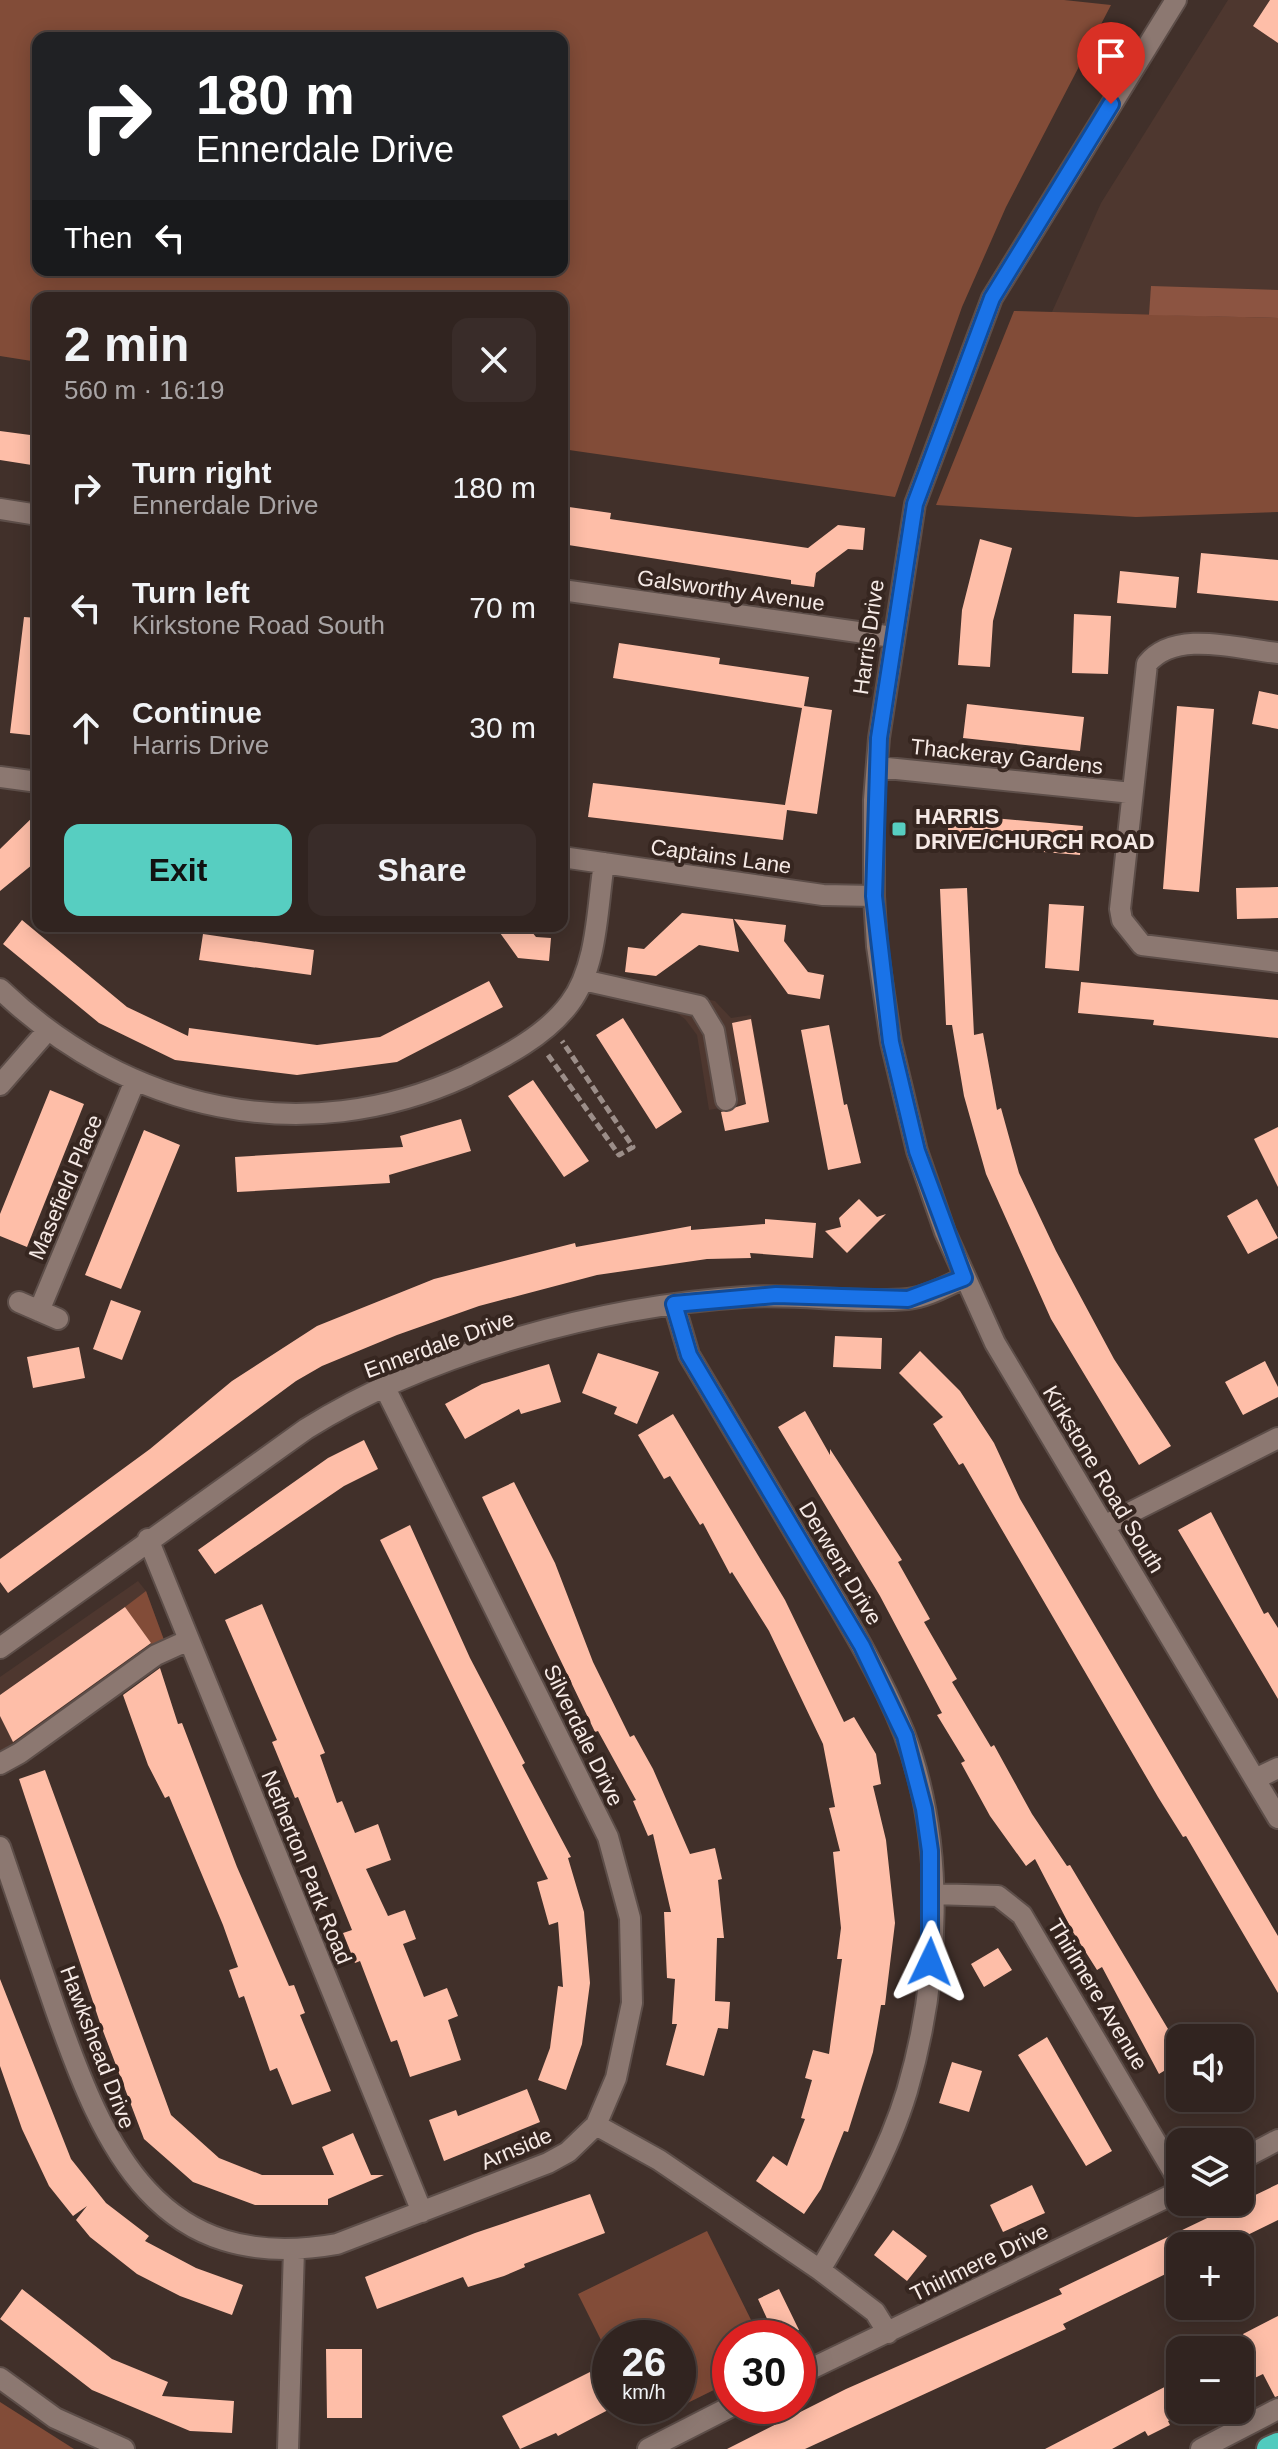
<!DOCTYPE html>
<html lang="en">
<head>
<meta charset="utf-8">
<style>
  body { margin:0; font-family:Helvetica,sans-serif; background:#392c29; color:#f1f3f6; height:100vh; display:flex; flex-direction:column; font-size:30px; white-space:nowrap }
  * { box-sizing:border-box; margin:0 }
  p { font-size:26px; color:#a8a4a5 }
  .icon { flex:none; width:44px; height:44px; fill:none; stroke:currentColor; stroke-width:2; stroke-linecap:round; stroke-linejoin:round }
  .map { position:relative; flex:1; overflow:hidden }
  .panel { position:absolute; left:32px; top:292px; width:536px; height:640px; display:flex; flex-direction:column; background:#312420; border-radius:16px; box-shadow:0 4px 20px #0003,0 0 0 2px #4c413e }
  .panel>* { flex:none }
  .top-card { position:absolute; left:32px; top:32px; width:536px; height:244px; border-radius:16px; box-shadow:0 4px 20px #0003,0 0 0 2px #4c413e; background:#202124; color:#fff; overflow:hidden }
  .tools { position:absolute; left:1166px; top:2024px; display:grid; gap:16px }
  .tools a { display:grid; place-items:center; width:88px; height:88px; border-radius:16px; background:#312420; box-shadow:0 4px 20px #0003,0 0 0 2px #4c413e; font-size:40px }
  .speed { position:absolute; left:592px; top:2320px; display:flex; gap:16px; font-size:40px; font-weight:700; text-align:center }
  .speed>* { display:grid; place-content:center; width:104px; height:104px; border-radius:50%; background:#312420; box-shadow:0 4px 20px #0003,0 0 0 2px #4c413e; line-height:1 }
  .speed small { font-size:20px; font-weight:400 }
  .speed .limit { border:12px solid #d22; background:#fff; color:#111 }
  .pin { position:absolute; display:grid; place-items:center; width:68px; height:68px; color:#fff; margin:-82px -34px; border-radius:50% 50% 50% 0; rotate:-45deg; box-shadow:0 0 8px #0007 }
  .pin .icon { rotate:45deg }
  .me { position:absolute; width:88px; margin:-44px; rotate:2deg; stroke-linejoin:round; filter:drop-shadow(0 0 6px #0008) }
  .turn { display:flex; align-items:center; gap:28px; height:168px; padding:0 32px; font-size:36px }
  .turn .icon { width:104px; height:104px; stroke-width:2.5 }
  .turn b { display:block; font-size:56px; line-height:68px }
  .then { display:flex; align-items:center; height:76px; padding:0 32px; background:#0003; gap:16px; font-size:30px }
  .round { display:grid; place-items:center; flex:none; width:84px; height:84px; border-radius:16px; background:#392c29 }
  .head { display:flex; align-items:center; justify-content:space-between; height:136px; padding:0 32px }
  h1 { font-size:48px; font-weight:800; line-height:60px }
  .cta { display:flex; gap:16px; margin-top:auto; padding:16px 32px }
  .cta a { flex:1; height:92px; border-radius:16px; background:#57cec1; color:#111; font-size:32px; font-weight:800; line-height:92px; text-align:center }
  .cta a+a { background:#392c29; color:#f1f3f6 }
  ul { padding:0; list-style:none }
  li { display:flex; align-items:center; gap:24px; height:120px; padding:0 32px }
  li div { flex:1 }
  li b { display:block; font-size:30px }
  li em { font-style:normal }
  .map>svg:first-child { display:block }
  .built { fill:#4e372f }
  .green { fill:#824c38; fill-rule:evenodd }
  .forest { fill:#8c5441 }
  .building { fill:#febea8 }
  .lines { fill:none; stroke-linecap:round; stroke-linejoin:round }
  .minor-casing { stroke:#5d4e49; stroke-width:24 }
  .highway-casing { stroke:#5d4e49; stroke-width:28 }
  .path { stroke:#9c8e89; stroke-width:5; stroke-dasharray:8 4; stroke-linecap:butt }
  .minor { stroke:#8c7871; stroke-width:20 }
  .highway { stroke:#50cbbe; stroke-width:24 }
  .route-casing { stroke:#114b97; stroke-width:20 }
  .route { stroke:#1a73e8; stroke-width:14 }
  .poi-dot { fill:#57cec1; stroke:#362620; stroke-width:3 }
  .labels { text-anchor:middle; stroke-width:8; stroke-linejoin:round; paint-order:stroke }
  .street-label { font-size:22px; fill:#f6eae6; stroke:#362620 }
  .poi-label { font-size:22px; font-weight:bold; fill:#f6eae6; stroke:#362620; text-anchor:start }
</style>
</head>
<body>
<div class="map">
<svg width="1278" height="2449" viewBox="0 0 1278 2449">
  <rect width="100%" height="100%" fill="#41302a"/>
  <path class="built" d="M1228,0h50v318l-226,-6 49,-109z
    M604,979l111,22 16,17 20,-3 15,85 -57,10 -12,-75 -12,-16 -20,-14z
    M138,1581l8,10 24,65 -170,116v-95z"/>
  <path class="green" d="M0,0h1064l47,5 -105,202 -44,100 -67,190 -333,-48v-151h-524v64l-38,-6zM38,38h524v232h-524z
    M1014,311l264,7v194l-142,5 -200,-12z
    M146,1591l18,49 -9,9 -30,-42z
    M707,2231l53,107h-30v44l-87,43 -9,-19h44v-68h-68v20l-32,-64z
    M0,2402l74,47h-74z"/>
  <path class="forest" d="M1151,286l127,4v28l-129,-3z"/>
  <path class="building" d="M1270,0h8v43l-25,-17z
    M0,431l38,5v30l-38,-6z
    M562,506l49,7 -1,6 198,29 30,-23 27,3 -2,22 -15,-1 -32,24 -2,14 -23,-3v-4l-229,-36z
    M980,539l32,9 -19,73 -3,46 -32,-2 4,-55z
    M1201,553l77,7v41l-81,-8z
    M1120,571l59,6 -3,31 -59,-5z
    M1074,614l37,2 -3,58 -36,-1z
    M24,617l14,1v118l-28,-3z
    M619,643l101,15 -1,6 90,13 -5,29 28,4 -15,104 -30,-4 -4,30 -195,-23 5,-34 192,22 17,-97 -189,-30z
    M1259,691l19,4v34l-26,-5z
    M967,704l117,13 -4,34 -117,-13z
    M1177,706l37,3 -15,183 -36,-3z
    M38,812v48l-38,31v-42z
    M949,814l134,12 -3,29 -133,-11z
    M1278,887v31l-41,1 -1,-31z
    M967,888l7,147 9,-2 14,77 4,-2 18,65 37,78 58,108 57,87 -32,19 -88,-146 -65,-145 -22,-78 -12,-71h-6l-6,-136z
    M1049,904l35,2 -5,65 -34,-3z
    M682,913l51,6 6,33 -40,-7 -43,31 -31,-4 3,-25 16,2z
    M734,919l52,6 -2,16 24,31 16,3 -4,24 -32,-5z
    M22,920l105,87 61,29 1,-8 128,17 63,-8 109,-56 14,26 -106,55 -100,13 -122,-15 -76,-37 -96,-79z
    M495,926h32l9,11 15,1 -2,23 -31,-3z
    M203,934l111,16 -3,25 -112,-15z
    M1081,982l197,18v38l-125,-13 1,-5 -76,-7z
    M623,1018l59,94 -26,17 -60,-94z
    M751,1019l18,103 -44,9 -4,-19 25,-8 -14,-81z
    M829,1025l15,80 3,-1 14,59 -33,7 -27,-140z
    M533,1080l56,81 -25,16 -56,-81z
    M50,1090l34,14 -57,143 -27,-11v-22z
    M461,1119l10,32 -82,24 1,8 -153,9 -2,-35 168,-10 -3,-11z
    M1278,1127v60l-24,-48z
    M144,1130l36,15 -59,144 -36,-14z
    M859,1199l18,18 9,-3 -39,39 -22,-22 16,-4 -2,-9z
    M1257,1199l21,39 -30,16 -21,-38z
    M765,1219l51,4 -3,35 -63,-5 1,5 -44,1 -110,16 -118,31 -82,29 -75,31 -26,15 -288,212 -8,-11v-23l150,-110 82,-68 85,-55 117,-47 141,-36 1,4 115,-21v4l74,-6z
    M111,1300l30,11 -19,49 -29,-11z
    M835,1336l47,2 -1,31 -48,-2z
    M79,1347l6,31 -52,10 -6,-31z
    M920,1351l40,40 34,52 26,56 258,437v57l-92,-157 -3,1 -25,-40 -195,-334 -4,2 -26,-41 10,-7 -44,-44z
    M598,1353l61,19 -22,52 -23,-10 3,-7 -35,-14z
    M1265,1361l13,26v10l-35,18 -18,-33z
    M549,1364l12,38 -40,12 -2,-5 -54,30 -20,-35 37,-20z
    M805,1411l25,44v-6l72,111 -4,2 32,57 -6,3 33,57 -5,3 39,65 3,-2 38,69 35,52 3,-1 110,184v12l-21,13 -57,-107 -5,3 -24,-38 -38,-73 -9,7 -36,-50 -29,-53 4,-2 -28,-46 5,-2 -62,-117 -102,-169z
    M673,1414l112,186 59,122 10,-5 22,37 5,30 -8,2 13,54 9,83 -10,82h-4l-8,47 -25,80 -4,-1 -23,58 -17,25 -48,-33 17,-25 14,10 18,-47 -4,-1 11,-38 -7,-2 8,-28 16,4 13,-95h-5l4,-31 -8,-76 7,-1 -11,-43 6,-1 -12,-63 -54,-113 -37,-59 -2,2 -27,-51 -3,2 -30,-49 -6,3 -26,-44z
    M364,1440l14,29 -34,17 -129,88 -17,-24 130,-92z
    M514,1482l41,81 38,99 37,75 4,-2 19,34 37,85 25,-6 7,31 -4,1 6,58h-7l-2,63 15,1 -2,27 -10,-1 -14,48 -38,-11 11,-41h-5l3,-45 -8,-1 -3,-66h7l-18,-78 -5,2 -15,-35 3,-1 -38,-69 -3,1 -113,-235z
    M1211,1512l53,102 4,-2 10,16v71l-100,-169z
    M410,1525l60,133 55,105 -3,2 49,92 -3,1 16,54 6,71 -8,61 -16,46 -28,-10 12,-32 8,-62 5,1 -5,-65 -9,3 -12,-43 11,-3 -168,-339z
    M262,1604l63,149 -5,2 17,48 5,-2 13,32 23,-9 13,36 -25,9 22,47 17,-6 11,29 -13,5 21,53 23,-9 11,28 -10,4 13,40 -51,17 -13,-37 -6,2 -31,-81 -5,2 -12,-30 9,-3 -54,-133 -3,1 -23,-56 5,-2 -52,-120z
    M125,1607l26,36 -138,99 -13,-26v-21z
    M160,1668l18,56 4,-1 55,144 52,119 5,-1 11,28 -5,2 31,76 -39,14 -15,-37 -7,3 -26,-75 -5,2 -10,-28 9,-3 -15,-42 -54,-129 -4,2 -17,-33 -25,-70z
    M45,1770l126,345 48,43 43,17h72l-12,-28 31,-14 18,42h13l-56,24v6h-73l-62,-23 -49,-43 -44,-116 -81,-244z
    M998,1948l14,22 -28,17 -13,-23z
    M0,1979l71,180 35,44 43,33 -4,5 51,27 47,17 -11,30 -52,-19 -43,-22 -47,-37 -14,-17 11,-14 -14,10 -24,-30 -27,-57 -22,-63z
    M1047,2037l65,114 -26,15 -68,-111z
    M952,2062l30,9 -13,41 -30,-9z
    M527,2089l13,33 -96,39 -15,-41 27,-10 2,6z
    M1278,2184v36l-53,26h-45v21l-117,57 3,5 -261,120h-78l119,-60 216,-95 -3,-5z
    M1032,2185l13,28 -42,19 -13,-27z
    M590,2194l15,39 -81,31 1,3 -21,9 -36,11 -5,-10 -86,32 -12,-32 110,-44z
    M893,2230l34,26 -20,25 -33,-26z
    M22,2289l90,70 56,23 -6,14 72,5 -2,32 -42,-2 -98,-41 -92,-71z
    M779,2289l20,41 -15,8h-8l-18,-39z
    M1278,2316v80l-3,1 -12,-23 -23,11v-39l7,-4 -4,-8z
    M326,2349h36v69h-35z
    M602,2366l8,16v27l-52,27 -2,-3 -36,16 -18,-33z
    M1180,2379v36l-12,6 2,4 -22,11 -3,-5 -33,18h-67z"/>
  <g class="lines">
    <defs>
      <path id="minor" d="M1176,0l-184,298 -77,206 -36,234 -5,62v96l3,50 14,96 26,109 28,81 50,111 283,475
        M0,509l38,6
        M562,590l331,47
        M1278,653c-40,-4 -103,-24 -131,11l-27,245 2,11 20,25 136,17
        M877,767l255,26
        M0,777l38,5
        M562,857l261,38 51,1
        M583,980l116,26 15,25 12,69
        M0,989c127,122 303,162 466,87 36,-18 79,-39 104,-73 28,-38 27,-96 34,-140
        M0,1085l47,-54
        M19,1302l39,17
        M674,1304l15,51c41,69 82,138 124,208 33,55 67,110 91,170 42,110 36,246 3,358 -19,63 -53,122 -87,179
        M39,1311l96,-230
        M1104,1526l174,-88
        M148,1539l274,673
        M0,1648l306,-219c121,-76 296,-123 438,-132 54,-4 110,7 164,2 19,-2 38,-13 56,-21
        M0,1764l20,-11 136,-98 33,-15
        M1255,1779l23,-11
        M0,1847c18,54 37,107 55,161 49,140 103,268 282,236l211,-81 20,-11 28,-27 20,-47 16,-75 -2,-85 -22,-81 -223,-449
        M932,1894l66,2 24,19 158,268
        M596,2125l63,35 161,110 55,42 13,21
        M1240,2160l38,-20
        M798,2375l382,-184
        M0,2378l55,40 69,31
        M288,2449l6,-200
        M648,2449l84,-43
        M1201,2449l77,-40"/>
      <path id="highway" d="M1269,2449l9,-4"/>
    </defs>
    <use href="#minor" class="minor-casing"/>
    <use href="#highway" class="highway-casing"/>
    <path class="path" d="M291,926h4
      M548,1055l71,100 14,-8 -71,-106"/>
    <use href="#minor" class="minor"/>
    <use href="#highway" class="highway"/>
  </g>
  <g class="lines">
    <defs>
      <path id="route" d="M930,1962v-111l-6,-42 -19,-73 -43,-90 -173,-291 -15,-51 102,-9 132,4 56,-21 -47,-127 -26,-109 -17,-146 5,-158 36,-234 77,-206 119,-194"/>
    </defs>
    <use href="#route" class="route-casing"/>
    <use href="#route" class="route"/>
  </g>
  <rect class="poi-dot" x="891" y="821" width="16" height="16" rx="4"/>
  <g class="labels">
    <g class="street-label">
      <text transform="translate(731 590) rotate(8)" y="8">Galsworthy Avenue</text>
      <text transform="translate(868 637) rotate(-82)" y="8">Harris Drive</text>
      <text transform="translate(1007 756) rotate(6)" y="8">Thackeray Gardens</text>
      <text transform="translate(721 856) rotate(8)" y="8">Captains Lane</text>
      <text transform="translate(65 1187) rotate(-67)" y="8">Masefield Place</text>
      <text transform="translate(439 1344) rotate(-20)" y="8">Ennerdale Drive</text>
      <text transform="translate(1104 1479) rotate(59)" y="8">Kirkstone Road South</text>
      <text transform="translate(841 1563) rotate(59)" y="8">Derwent Drive</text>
      <text transform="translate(584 1735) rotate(64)" y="8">Silverdale Drive</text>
      <text transform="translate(307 1867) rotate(68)" y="8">Netherton Park Road</text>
      <text transform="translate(1098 1994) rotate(59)" y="8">Thirlmere Avenue</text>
      <text transform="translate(98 2047) rotate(69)" y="8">Hawkshead Drive</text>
      <text transform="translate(516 2148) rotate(-23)" y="8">Arnside</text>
      <text transform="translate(979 2262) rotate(-26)" y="8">Thirlmere Drive</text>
    </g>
    <g class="poi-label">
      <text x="915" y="824">HARRIS<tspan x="915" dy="25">DRIVE/CHURCH ROAD</tspan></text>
    </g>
  </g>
</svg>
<div class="tools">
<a><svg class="icon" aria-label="sound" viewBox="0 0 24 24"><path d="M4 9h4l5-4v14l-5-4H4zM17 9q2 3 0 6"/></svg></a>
<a><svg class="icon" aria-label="layers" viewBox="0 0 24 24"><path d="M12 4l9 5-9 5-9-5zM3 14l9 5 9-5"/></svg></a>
<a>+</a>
<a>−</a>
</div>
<div class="speed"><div>26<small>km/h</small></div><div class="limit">30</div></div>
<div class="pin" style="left:1111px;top:104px;background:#d93025"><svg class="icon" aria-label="arrive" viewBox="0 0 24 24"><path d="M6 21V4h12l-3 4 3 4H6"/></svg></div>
<svg class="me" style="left:930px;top:1962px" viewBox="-20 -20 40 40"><path d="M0-17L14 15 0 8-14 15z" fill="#1a73e8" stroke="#fff" stroke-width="4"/></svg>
<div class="top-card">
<div class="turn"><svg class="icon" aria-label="right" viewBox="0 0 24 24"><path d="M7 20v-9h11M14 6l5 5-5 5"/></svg><div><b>180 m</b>Ennerdale Drive</div></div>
<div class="then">Then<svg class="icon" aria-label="left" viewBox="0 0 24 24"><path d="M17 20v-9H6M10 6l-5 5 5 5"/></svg></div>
</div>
<section class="panel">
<div class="head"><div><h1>2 min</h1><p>560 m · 16:19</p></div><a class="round"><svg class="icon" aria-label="close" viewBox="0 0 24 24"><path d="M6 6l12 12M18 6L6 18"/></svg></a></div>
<ul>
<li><svg class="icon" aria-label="right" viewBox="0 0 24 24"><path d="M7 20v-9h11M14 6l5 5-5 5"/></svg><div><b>Turn right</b><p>Ennerdale Drive</p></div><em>180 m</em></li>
<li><svg class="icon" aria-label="left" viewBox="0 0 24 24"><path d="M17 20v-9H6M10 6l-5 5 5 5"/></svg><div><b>Turn left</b><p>Kirkstone Road South</p></div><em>70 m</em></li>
<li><svg class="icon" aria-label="ahead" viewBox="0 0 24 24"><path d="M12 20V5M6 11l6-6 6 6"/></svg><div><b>Continue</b><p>Harris Drive</p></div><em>30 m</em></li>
</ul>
<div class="cta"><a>Exit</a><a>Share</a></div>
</section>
</div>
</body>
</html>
